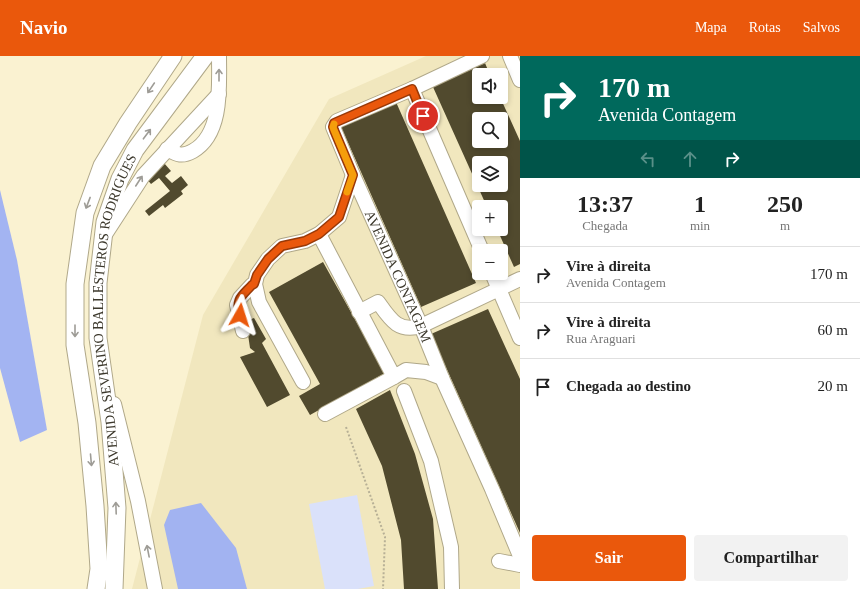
<!DOCTYPE html>
<html lang="pt">
<head>
<meta charset="utf-8">
<style>
  body { margin:0; font-family:"Times New Roman",serif; background:#f2f2f2; color:#222; height:100vh; display:flex; flex-direction:column; font-size:15px; white-space:nowrap }
  * { box-sizing:border-box; margin:0 }
  p { font-size:13px; color:#767676 }
  .icon { flex:none; width:22px; height:22px; fill:none; stroke:currentColor; stroke-width:2; stroke-linecap:round; stroke-linejoin:round }
  .map { position:relative; flex:1; overflow:hidden }
  .drawer { display:flex; flex-direction:column; background:#fff; width:340px }
  .drawer>* { flex:none }
  .top-card { background:#00695c; color:#fff; overflow:hidden }
  .fabs { position:absolute; left:472px; top:12px; display:grid; gap:8px }
  .fabs a { display:grid; place-items:center; width:36px; height:36px; border-radius:4px; background:#fff; box-shadow:0 2px 6px #0003; font-size:20px }
  .pin { position:absolute; display:grid; place-items:center; width:34px; height:34px; color:#fff; margin:-17px; border:2px solid #fff; border-radius:50%; box-shadow:0 1px 4px #0007 }
  .me { position:absolute; width:44px; margin:-22px; rotate:6deg; stroke-linejoin:round; filter:drop-shadow(0 0 3px #0008) }
  .turn { display:flex; align-items:center; gap:14px; height:84px; padding:0 12px; font-size:18px }
  .turn .icon { width:52px; height:52px; stroke-width:2.5 }
  .turn b { display:block; font-size:28px; line-height:34px }
  .lanes { display:flex; align-items:center; height:38px; padding:0 12px; background:#0003; justify-content:center; gap:20px; direction:ltr }
  .lanes .off { opacity:.35 }
  .eta { display:flex; justify-content:space-evenly; align-items:center; height:68px; text-align:center }
  .eta b { font-size:24px; font-weight:800; line-height:28px }
  .cta { display:flex; gap:8px; margin-top:auto; padding:8px 12px }
  .cta a { flex:1; height:46px; border-radius:4px; background:#ea580c; color:#fff; font-size:16px; font-weight:800; line-height:46px; text-align:center }
  .cta a+a { background:#f2f2f2; color:#222 }
  ul { padding:0; list-style:none }
  li { display:flex; align-items:center; gap:12px; height:56px; padding:0 12px; border-top:1px solid #e0e0e0 }
  li div { flex:1 }
  li b { display:block; font-size:15px }
  li em { font-style:normal }
  header { display:flex; align-items:center; gap:24px; box-sizing:border-box; height:56px; padding:0 20px; background:#ea580c; color:#fff }
  header strong { font-size:19px }
  nav { display:flex; gap:22px; margin-inline-start:auto; font-size:14px }
  main { display:flex; flex:1; min-height:0 }
  .map>svg:first-child { display:block }
  .built { fill:#f1e7be; fill-rule:evenodd }
  .green { fill:#dae1fa }
  .forest { fill:#a3b4f2 }
  .water { fill:#a2b3f1 }
  .building { fill:#514a2e; fill-rule:evenodd }
  .lines { fill:none; stroke-linecap:round; stroke-linejoin:round }
  .minor-casing { stroke:#b0a889; stroke-width:16 }
  .major-casing { stroke:#b0a889; stroke-width:19 }
  .path { stroke:#b7b096; stroke-width:2; stroke-dasharray:2 2; stroke-linecap:butt }
  .minor { stroke:#fff; stroke-width:14 }
  .major { stroke:#fff; stroke-width:17 }
  .oneway { stroke:#9e9c96 }
  .route-casing { stroke:#983908; stroke-width:10 }
  .route { stroke:#ea580c; stroke-width:7 }
  .slow { stroke:#f59e0b; stroke-width:7 }
  .labels { text-anchor:middle; stroke-width:4; stroke-linejoin:round; paint-order:stroke }
  .street-label { font-size:14px; fill:#3c382c; stroke:#fefefe }
</style>
</head>
<body>
<header>
<strong>Navio</strong>
<nav><a>Mapa</a><a>Rotas</a><a>Salvos</a></nav>
</header>
<main>
<div class="map">
<svg width="520" height="533" viewBox="0 0 520 533">
  <rect width="100%" height="100%" fill="#faf2d1"/>
  <path class="built" d="M426,0h94v533h-388l71,-274 126,-216zM479,19h22v22h-22zM479,63h22v22h-22zM479,107h22v22h-22zM479,151h22v22h-22zM479,195h22v22h-22z"/>
  <path class="green" d="M357,439l17,91 -16,3h-33l-16,-85z"/>
  <path class="forest" d="M0,134l17,70 30,170 -27,12 -20,-74z"/>
  <path class="water" d="M201,447l35,45 11,41h-69l-14,-64 6,-15z"/>
  <path class="building" d="M485,7l5,12h-11v22h21l20,44v123l-6,3 -17,-38h4v-22h-14l-54,-120zM479,63h22v22h-22zM479,107h22v22h-22z
    M396,46l80,181 -55,24 -80,-180z
    M164,107l7,8 -6,5 7,7 9,-7 7,9 -7,6 2,3 -18,14 -2,-3 -14,11 -4,-5 25,-20 -11,-13 -8,6 -5,-6z
    M323,206l62,111 -75,42 -11,-19 21,-12 -51,-92z
    M488,253l32,70v154l-89,-199z
    M254,262l12,21 -4,4 28,52 -23,12 -27,-50 15,-5 -5,-4 -4,-27z
    M390,334l25,64 18,65 5,70h-34l-3,-49 -19,-74 -26,-57z"/>
  <g class="lines">
    <defs>
      <g id="minor">
        <path id="s1" d="M482,0l-70,33 -75,32 -4,6 20,48 68,151 21,52 50,111 28,67"/>
        <path d="M510,0l10,24"/>
        <path d="M412,33l70,162"/>
        <path d="M167,93c11,6 15,8 26,2 30,-17 26,-65 26,-95"/>
        <path d="M106,177l37,-57 76,-82"/>
        <path d="M319,178l75,143 12,-7 20,2 16,6"/>
        <path d="M492,217l28,65"/>
        <path d="M359,256l19,-10c12,17 20,31 43,24l99,-47"/>
        <path d="M243,275l-6,-26 3,-7 12,-13 3,-1"/>
        <path d="M303,326l-44,-80 -4,-18 2,-9 11,-16 14,-13 23,-5 14,-7 20,-17 14,-42"/>
        <path d="M404,335l27,70 20,86 1,42"/>
        <path d="M114,348l24,97 17,88"/>
        <path d="M325,358l69,-37"/>
        <path d="M499,505l21,4"/>
      </g>
      <g id="major">
        <path d="M96,533l3,-20 -4,-63 -8,-83 -12,-78v-61l10,-71 17,-47 26,-43 45,-67"/>
        <path id="s2" d="M114,533l3,-81 -7,-86 -12,-84v-55l7,-61 15,-43 15,-29 70,-94"/>
      </g>
    </defs>
    <use href="#minor" class="minor-casing"/>
    <use href="#major" class="major-casing"/>
    <path class="path" d="M346,371l39,110 -2,52"/>
    <use href="#minor" class="minor"/>
    <use href="#major" class="major"/>
  </g>
  <defs><path id="oneway-shaft" d="M-6 0H5M1.5-3L5.5 0L1.5 3" fill="none" stroke-width="1.6" stroke-linecap="round" stroke-linejoin="round"/></defs>
  <g class="oneway">
    <use href="#oneway-shaft" transform="translate(219 19) rotate(-90)"/>
    <use href="#oneway-shaft" transform="translate(151 32) rotate(124)"/>
    <use href="#oneway-shaft" transform="translate(147 78) rotate(-53)"/>
    <use href="#oneway-shaft" transform="translate(139 125) rotate(-57)"/>
    <use href="#oneway-shaft" transform="translate(88 147) rotate(111)"/>
    <use href="#oneway-shaft" transform="translate(75 275) rotate(90)"/>
    <use href="#oneway-shaft" transform="translate(91 404) rotate(85)"/>
    <use href="#oneway-shaft" transform="translate(116 452) rotate(-92)"/>
    <use href="#oneway-shaft" transform="translate(148 495) rotate(-101)"/>
  </g>
  <g class="lines">
    <defs>
      <path id="route" d="M240,259c-5,-16 2,-19 12,-30l2,-1 3,-9 11,-16 14,-13 23,-5 14,-7 20,-17 14,-42 -19,-45 -1,-3 1,-4 78,-34 11,27"/>
    </defs>
    <use href="#route" class="route-casing"/>
    <use href="#route" class="route"/>
    <path class="slow" d="M334,68l-1,3 1,3 19,45 -6,17"/>
  </g>
  <g class="labels">
    <g class="street-label">
      <text dy="5" stroke="none"><textPath href="#s1" startOffset="329">AVENIDA CONTAGEM</textPath></text>
      <text dy="5" stroke="none"><textPath href="#s2" startOffset="282">AVENIDA SEVERINO BALLESTEROS RODRIGUES</textPath></text>
    </g>
  </g>
</svg>
<div class="fabs">
<a><svg class="icon" aria-label="sound" viewBox="0 0 24 24"><path d="M4 9h4l5-4v14l-5-4H4zM17 9q2 3 0 6"/></svg></a>
<a><svg class="icon" aria-label="search" viewBox="0 0 24 24"><circle cx="10" cy="10" r="6"/><path d="M15 15l6 6"/></svg></a>
<a><svg class="icon" aria-label="layers" viewBox="0 0 24 24"><path d="M12 4l9 5-9 5-9-5zM3 14l9 5 9-5"/></svg></a>
<a>+</a>
<a>−</a>
</div>
<div class="pin" style="left:423px;top:60px;background:#d93025"><svg class="icon" aria-label="arrive" viewBox="0 0 24 24"><path d="M6 21V4h12l-3 4 3 4H6"/></svg></div>
<svg class="me" style="left:240px;top:259px" viewBox="-20 -20 40 40"><path d="M0-17L14 15 0 8-14 15z" fill="#ea580c" stroke="#fff" stroke-width="4"/></svg>
</div>
<section class="drawer">
<div class="top-card">
<div class="turn"><svg class="icon" aria-label="right" viewBox="0 0 24 24"><path d="M7 20v-9h11M14 6l5 5-5 5"/></svg><div><b>170 m</b>Avenida Contagem</div></div>
<div class="lanes"><svg class="icon off" aria-label="left" viewBox="0 0 24 24"><path d="M17 20v-9H6M10 6l-5 5 5 5"/></svg><svg class="icon off" aria-label="ahead" viewBox="0 0 24 24"><path d="M12 20V5M6 11l6-6 6 6"/></svg><svg class="icon" aria-label="right" viewBox="0 0 24 24"><path d="M7 20v-9h11M14 6l5 5-5 5"/></svg></div>
</div>
<div class="eta">
<div><b>13:37</b><p>Chegada</p></div>
<div><b>1</b><p>min</p></div>
<div><b>250</b><p>m</p></div>
</div>
<ul>
<li><svg class="icon" aria-label="right" viewBox="0 0 24 24"><path d="M7 20v-9h11M14 6l5 5-5 5"/></svg><div><b>Vire à direita</b><p>Avenida Contagem</p></div><em>170 m</em></li>
<li><svg class="icon" aria-label="right" viewBox="0 0 24 24"><path d="M7 20v-9h11M14 6l5 5-5 5"/></svg><div><b>Vire à direita</b><p>Rua Araguari</p></div><em>60 m</em></li>
<li><svg class="icon" aria-label="arrive" viewBox="0 0 24 24"><path d="M6 21V4h12l-3 4 3 4H6"/></svg><div><b>Chegada ao destino</b></div><em>20 m</em></li>
</ul>
<div class="cta"><a>Sair</a><a>Compartilhar</a></div>
</section>
</main>
</body>
</html>
